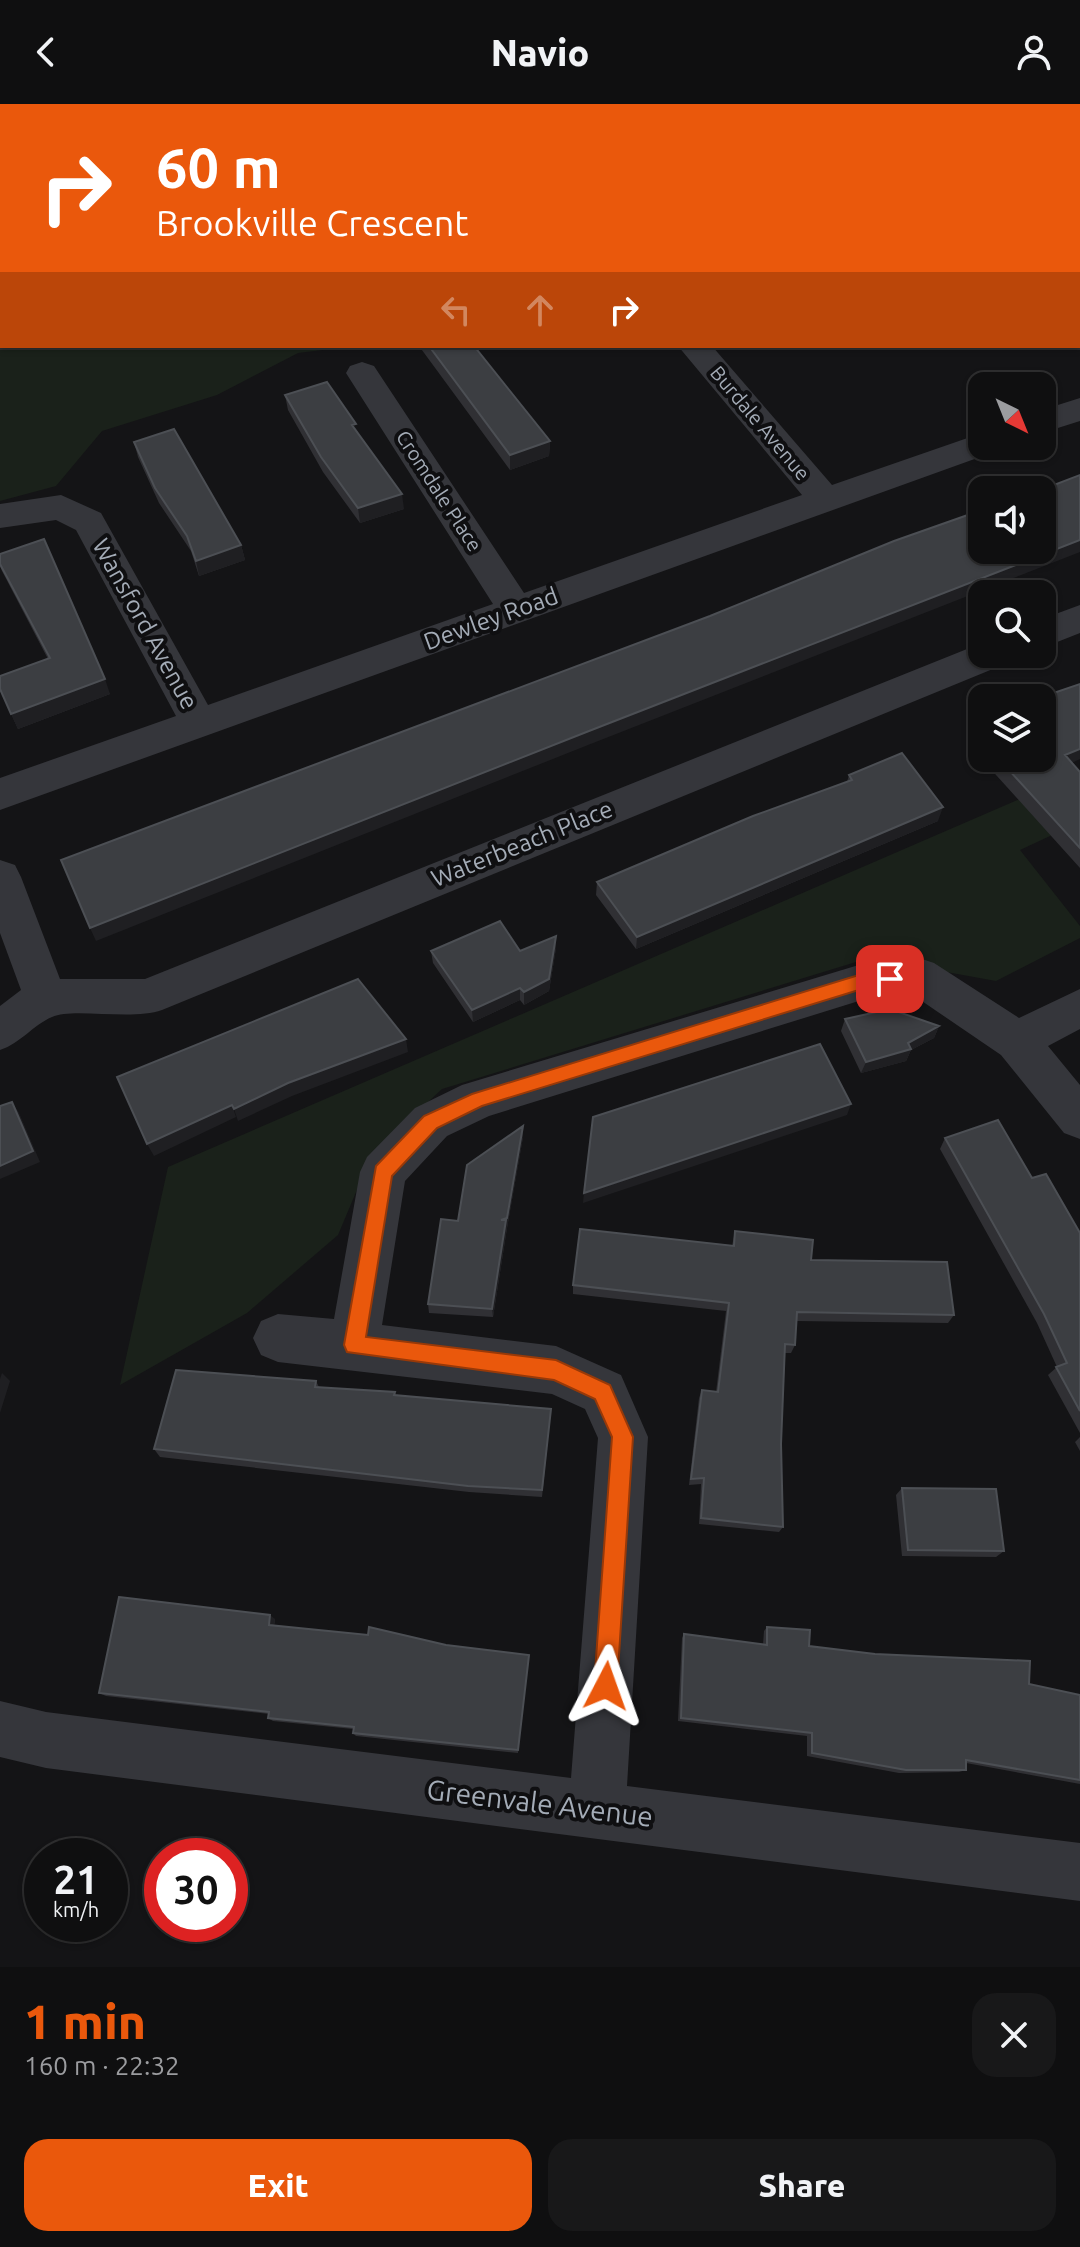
<!DOCTYPE html>
<html lang="en">
<head>
<meta charset="utf-8">
<style>
  body { margin:0; font-family:Ubuntu,sans-serif; background:#181819; color:#f1f3f6; height:100vh; display:flex; flex-direction:column; font-size:30px; white-space:nowrap }
  * { box-sizing:border-box; margin:0 }
  p { font-size:26px; color:#9b9c9f }
  .icon { flex:none; width:44px; height:44px; fill:none; stroke:currentColor; stroke-width:2; stroke-linecap:round; stroke-linejoin:round }
  .map { position:relative; height:1863px; overflow:hidden }
  .sheet { display:flex; flex-direction:column; background:#0f0f10; flex:1 }
  .sheet>* { flex:none }
  .hud { position:absolute; left:0px; top:0px; width:1080px; height:244px; box-shadow:0 2px 6px #0004,0 0 0 2px #2f2f30; background:#ea580c; color:#fff; overflow:hidden }
  .needle { width:52px; rotate:137deg }
  .tools { position:absolute; left:968px; top:268px; display:grid; gap:16px }
  .tools a { display:grid; place-items:center; width:88px; height:88px; border-radius:16px; background:#0f0f10; box-shadow:0 2px 6px #0004,0 0 0 2px #2f2f30; font-size:40px }
  .speed { position:absolute; left:24px; top:1734px; display:flex; gap:16px; font-size:40px; font-weight:700; text-align:center }
  .speed>* { display:grid; place-content:center; width:104px; height:104px; border-radius:50%; background:#0f0f10; box-shadow:0 2px 6px #0004,0 0 0 2px #2f2f30; line-height:1 }
  .speed small { font-size:20px; font-weight:400 }
  .speed .limit { border:12px solid #d22; background:#fff; color:#111 }
  .pin { position:absolute; display:grid; place-items:center; width:68px; height:68px; color:#fff; margin:-34px; border-radius:16px; box-shadow:0 4px 12px #0006 }
  .me { position:absolute; width:88px; margin:-44px; rotate:4deg; stroke-linejoin:round; filter:drop-shadow(0 0 6px #0008) }
  .turn { display:flex; align-items:center; gap:28px; height:168px; padding:0 24px; font-size:36px }
  .turn .icon { width:104px; height:104px; stroke-width:2.5 }
  .turn b { display:block; font-size:56px; line-height:68px }
  .lanes { display:flex; align-items:center; height:76px; padding:0 24px; background:#0003; justify-content:center; gap:40px; direction:ltr }
  .lanes .off { opacity:.35 }
  .round { display:grid; place-items:center; flex:none; width:84px; height:84px; border-radius:24px; background:#181819 }
  .head { display:flex; align-items:center; justify-content:space-between; height:136px; padding:0 24px }
  h1 { font-size:48px; font-weight:800; line-height:60px; color:#ea580c }
  .primary-button { display:flex; gap:16px; margin-top:auto; padding:16px 24px }
  .primary-button a { flex:1; height:92px; border-radius:24px; background:#ea580c; color:#fff; font-size:32px; font-weight:800; line-height:92px; text-align:center }
  .primary-button a+a { background:#181819; color:#f1f3f6 }
  header { display:flex; justify-content:space-between; align-items:center; height:104px; padding:0 24px; background:#0f0f10; font-size:36px; font-weight:800 }
  .map>svg:first-child { display:block }
  .green { fill:#1a211a }
  .lines { fill:none; stroke-linecap:round; stroke-linejoin:round }
  .minor { fill:#35363b; fill-rule:evenodd }
  .wall { fill:#303034 }
  .shaded-wall { fill:#1f1f22 }
  .building { fill:#3c3e42; stroke:#4c4f54; stroke-width:2 }
  .route { fill:#ea580c; stroke:#983908; stroke-width:2 }
  .labels { text-anchor:middle; stroke-width:8; stroke-linejoin:round; paint-order:stroke }
  .far-street-label { font-size:20px; fill:#a4acb7; stroke:#0f0f11 }
  .street-label { font-size:24px; fill:#a4acb7; stroke:#0f0f11 }
  .near-street-label { font-size:28px; fill:#a4acb7; stroke:#0f0f11 }
</style>
</head>
<body>
<header><svg class="icon" aria-label="back" viewBox="0 0 24 24"><path d="M15 5l-7 7 7 7"/></svg>Navio<svg class="icon" aria-label="person" viewBox="0 0 24 24"><circle cx="12" cy="8" r="4"/><path d="M4 21q1-7 8-7t8 7"/></svg></header>
<div class="map">
<svg width="1080" height="1863" viewBox="0 0 1080 1863">
  <rect width="100%" height="100%" fill="#141416"/>
  <path class="green" d="M0,0h1080v44l-2,-42h-1076v240h353l-57,7 -81,42 -115,36 -46,55 -56,15z
    M1080,669v49l-60,28 60,76v12l-84,43 -127,-23 -427,131 -70,65 -34,81 -91,78 -127,72 48,-218z"/>
  <g class="lines">
    <path class="minor" d="M1078,47h2v18h-2z
      M678,242h34l120,139 150,-52v13h16l-4,6 -994,358v-32l176,-62 -100,-186 -20,-10 -56,8v-24l61,-9 40,18 107,192 285,-101 -147,-231 4,-7 12,-4 12,4 150,227 278,-98z
      M1080,294v23l-38,12v-23z
      M1080,501v28l-38,15v-29z
      M982,539v11h29l-6,10 -843,346c-31,11 -89,-3 -110,7 -19,8 -31,26 -52,33v-44l21,-16 -21,-57v-73l15,5 6,12 39,102h85z
      M919,854l15,5 85,55 61,-29v40l-32,17 32,39v54l-16,-6 -63,-78 -88,-60 -51,5 -373,116 -42,20 -42,45 -23,144 174,21 65,29 27,62 -21,349 453,57v58l-1034,-133 -46,-11v-56l46,11 525,66 27,-340 -13,-29 -33,-15 -274,-32 -17,-7 -8,-17 8,-17 17,-7 56,5 26,-147 7,-15 48,-49 47,-23 400,-121z"/>
  </g>
  <path class="wall" d="M419,242h55l76,95 -1,15 -39,14z
    M285,291l72,36 47,78 -44,14 -37,-51 -35,-62z
    M134,338l107,103 4,15 -46,16 -8,-25 -32,-48 -21,-46z
    M0,450l110,140 -92,35 -18,-40 48,-30 -46,-88 -2,-5z
    M990,654h52l30,5 8,9v96l-93,-103z
    M849,671l89,46 -302,128 -40,-54 1,-13 250,-100z
    M556,844l-7,43 -25,14 -4,-5 -47,22 -40,-59 -2,-12h89z
    M845,915l94,7 -5,12 -23,12 -5,11 -45,12 -20,-42z
    M523,1033l-16,91 -14,89 -64,-4 -1,-9 30,-83z
    M945,1034l87,40 48,55v200l-32,-58 9,-8 -20,-44 -97,-174z
    M735,1127l219,84 -6,8 -152,-2 -1,24 -4,8h-6l-4,91 2,83 -4,5 -80,-8 2,-40 -12,1 10,-87 3,-8 14,2 10,-81 -153,-17v-9l159,-39z
    M316,1277l3,6 76,5 1,3 155,14 -9,88 -73,-5 -309,-35 -6,-8z
    M1080,1333v14l-5,-9z
    M902,1384l102,63 -8,6 -94,-1 -6,-61z
    M275,1515l-1,7 255,29 -11,98 -162,-17 -3,-3v-4l-80,-8 -5,-3 1,-4 -163,-18 -7,-3z
    M767,1523l42,19 220,38 51,11v89l-114,-21v7l-7,2 -60,1 -92,-17v-20l-129,-15 4,-83 2,-4 79,11 1,-14z"/>
  <path class="shaded-wall" d="M550,337l-1,15 -39,14v-15z
    M402,390l2,15 -44,14 -2,-15z
    M1080,436v12l-492,193 -492,196 -6,-13 499,-197z
    M241,441l4,15 -46,16 -3,-15z
    M105,575l5,15 -92,35 -7,-15z
    M1080,645v10l-21,10 6,-14z
    M943,703l-5,14 -302,128 1,-12z
    M556,832v12l-7,43 -25,14v-13z
    M520,884v12l-47,22 -1,-12z
    M939,922l-5,12 -23,12 -5,11 -45,12 5,-11 42,-19z
    M406,935l2,13 -116,44 -54,25 -4,-12 54,-26z
    M12,998l7,11 21,49 -40,17v-13z
    M851,1000l-4,11 -264,88 1,-10z
    M232,1001l4,12 -82,39 -7,-12z
    M523,1022v11l-16,91 -14,89 -1,-8 10,-79z
    M2,1269l8,8 -10,32v-34z
    M270,1511l5,4 -2,11 -4,-5z"/>
  <path class="building" d="M429,242h45l76,95 -40,14z
    M327,278l29,42 -4,1 50,69 -44,14 -37,-51 -36,-62z
    M174,325l67,116 -45,16 -9,-25 -32,-48 -21,-46z
    M1080,371v65l-491,191 -499,197 -29,-68 649,-244 184,-75 88,-31v40h60v-60h-1z
    M44,435l61,140 -94,35 -11,-25v-13l50,-18 -50,-94v-10z
    M1080,580v65l-15,6 15,17v76l-82,-90h44v-60h-3z
    M902,649l41,54 -306,130 -40,-55 156,-66 99,-36 -3,-5z
    M500,817l20,30 36,-15 -7,43 -25,13 -4,-4 -48,22 -41,-59z
    M358,875l48,60 -118,44 -54,26 -2,-4 -85,39 -30,-67z
    M890,905l49,17 -31,17 3,6 -45,13 -21,-43z
    M820,940l31,60 -267,89 9,-76z
    M12,998l21,49 -33,15v-60z
    M998,1016l34,58 14,-4 34,59v178l-24,-44 11,-4 -23,-49 -99,-176z
    M523,1022l-16,92 -6,2h5l-14,89 -64,-5 13,-85 17,2 9,-56z
    M580,1125l154,17 1,-15 78,9 -2,20 136,2 7,53 -157,-3 -2,33 -10,-1 -4,100 2,83 -82,-9 3,-40 -13,1 11,-89 16,2 11,-89 -156,-18z
    M176,1266l140,11 -1,6 80,5 -1,3 157,14 -9,81 -74,-4 -314,-37z
    M902,1384l94,1 8,62 -96,-1z
    M119,1493l151,18 -1,10 99,10 1,-8 77,18 83,10 -11,95 -165,-17 1,-6 -86,-9 1,-6 -170,-19z
    M767,1523l43,3 -1,16 66,8 155,7 -1,23 51,11v85l-114,-20v10h-60l-94,-17v-20l-131,-15 3,-84 83,11z"/>
  <path class="route" d="M890,867l6,2v11l-34,5 -380,117 -45,22 -45,48 -26,161 190,23 54,25 23,52 -16,249 -3,8 -8,4 -8,-4 -4,-8 18,-249 -17,-38 -41,-19 -207,-28 -3,-7 32,-179 48,-50 48,-22 390,-120z"/>
  <g class="labels">
    <g class="far-street-label">
      <text transform="translate(760 319) rotate(50)" y="7">Burdale Avenue</text>
      <text transform="translate(439 387) rotate(57)" y="7">Cromdale Place</text>
    </g>
    <g class="street-label">
      <text transform="translate(491 515) rotate(-20)" y="8">Dewley Road</text>
      <text transform="translate(145 520) rotate(61)" y="8">Wansford Avenue</text>
      <text transform="translate(522 740) rotate(-22)" y="8">Waterbeach Place</text>
    </g>
    <g class="near-street-label">
      <text transform="translate(540 1699) rotate(7)" y="10">Greenvale Avenue</text>
    </g>
  </g>
</svg>
<div class="tools">
<a><svg class="needle" viewBox="-14 -14 28 28"><path d="M0-13l5 13h-10z" fill="#e53935"/><path d="M0 13l5-13h-10z" fill="#9b9c9f"/></svg></a>
<a><svg class="icon" aria-label="sound" viewBox="0 0 24 24"><path d="M4 9h4l5-4v14l-5-4H4zM17 9q2 3 0 6"/></svg></a>
<a><svg class="icon" aria-label="search" viewBox="0 0 24 24"><circle cx="10" cy="10" r="6"/><path d="M15 15l6 6"/></svg></a>
<a><svg class="icon" aria-label="layers" viewBox="0 0 24 24"><path d="M12 4l9 5-9 5-9-5zM3 14l9 5 9-5"/></svg></a>
</div>
<div class="speed"><div>21<small>km/h</small></div><div class="limit">30</div></div>
<div class="pin" style="left:890px;top:875px;background:#d93025"><svg class="icon" aria-label="arrive" viewBox="0 0 24 24"><path d="M6 21V4h12l-3 4 3 4H6"/></svg></div>
<svg class="me" style="left:606px;top:1582px" viewBox="-20 -20 40 40"><path d="M0-17L14 15 0 8-14 15z" fill="#ea580c" stroke="#fff" stroke-width="4"/></svg>
<div class="hud">
<div class="turn"><svg class="icon" aria-label="right" viewBox="0 0 24 24"><path d="M7 20v-9h11M14 6l5 5-5 5"/></svg><div><b>60 m</b>Brookville Crescent</div></div>
<div class="lanes"><svg class="icon off" aria-label="left" viewBox="0 0 24 24"><path d="M17 20v-9H6M10 6l-5 5 5 5"/></svg><svg class="icon off" aria-label="ahead" viewBox="0 0 24 24"><path d="M12 20V5M6 11l6-6 6 6"/></svg><svg class="icon" aria-label="right" viewBox="0 0 24 24"><path d="M7 20v-9h11M14 6l5 5-5 5"/></svg></div>
</div>
</div>
<section class="sheet">
<div class="head"><div><h1>1 min</h1><p>160 m · 22:32</p></div><a class="round"><svg class="icon" aria-label="close" viewBox="0 0 24 24"><path d="M6 6l12 12M18 6L6 18"/></svg></a></div>
<div class="primary-button"><a>Exit</a><a>Share</a></div>
</section>
</body>
</html>
